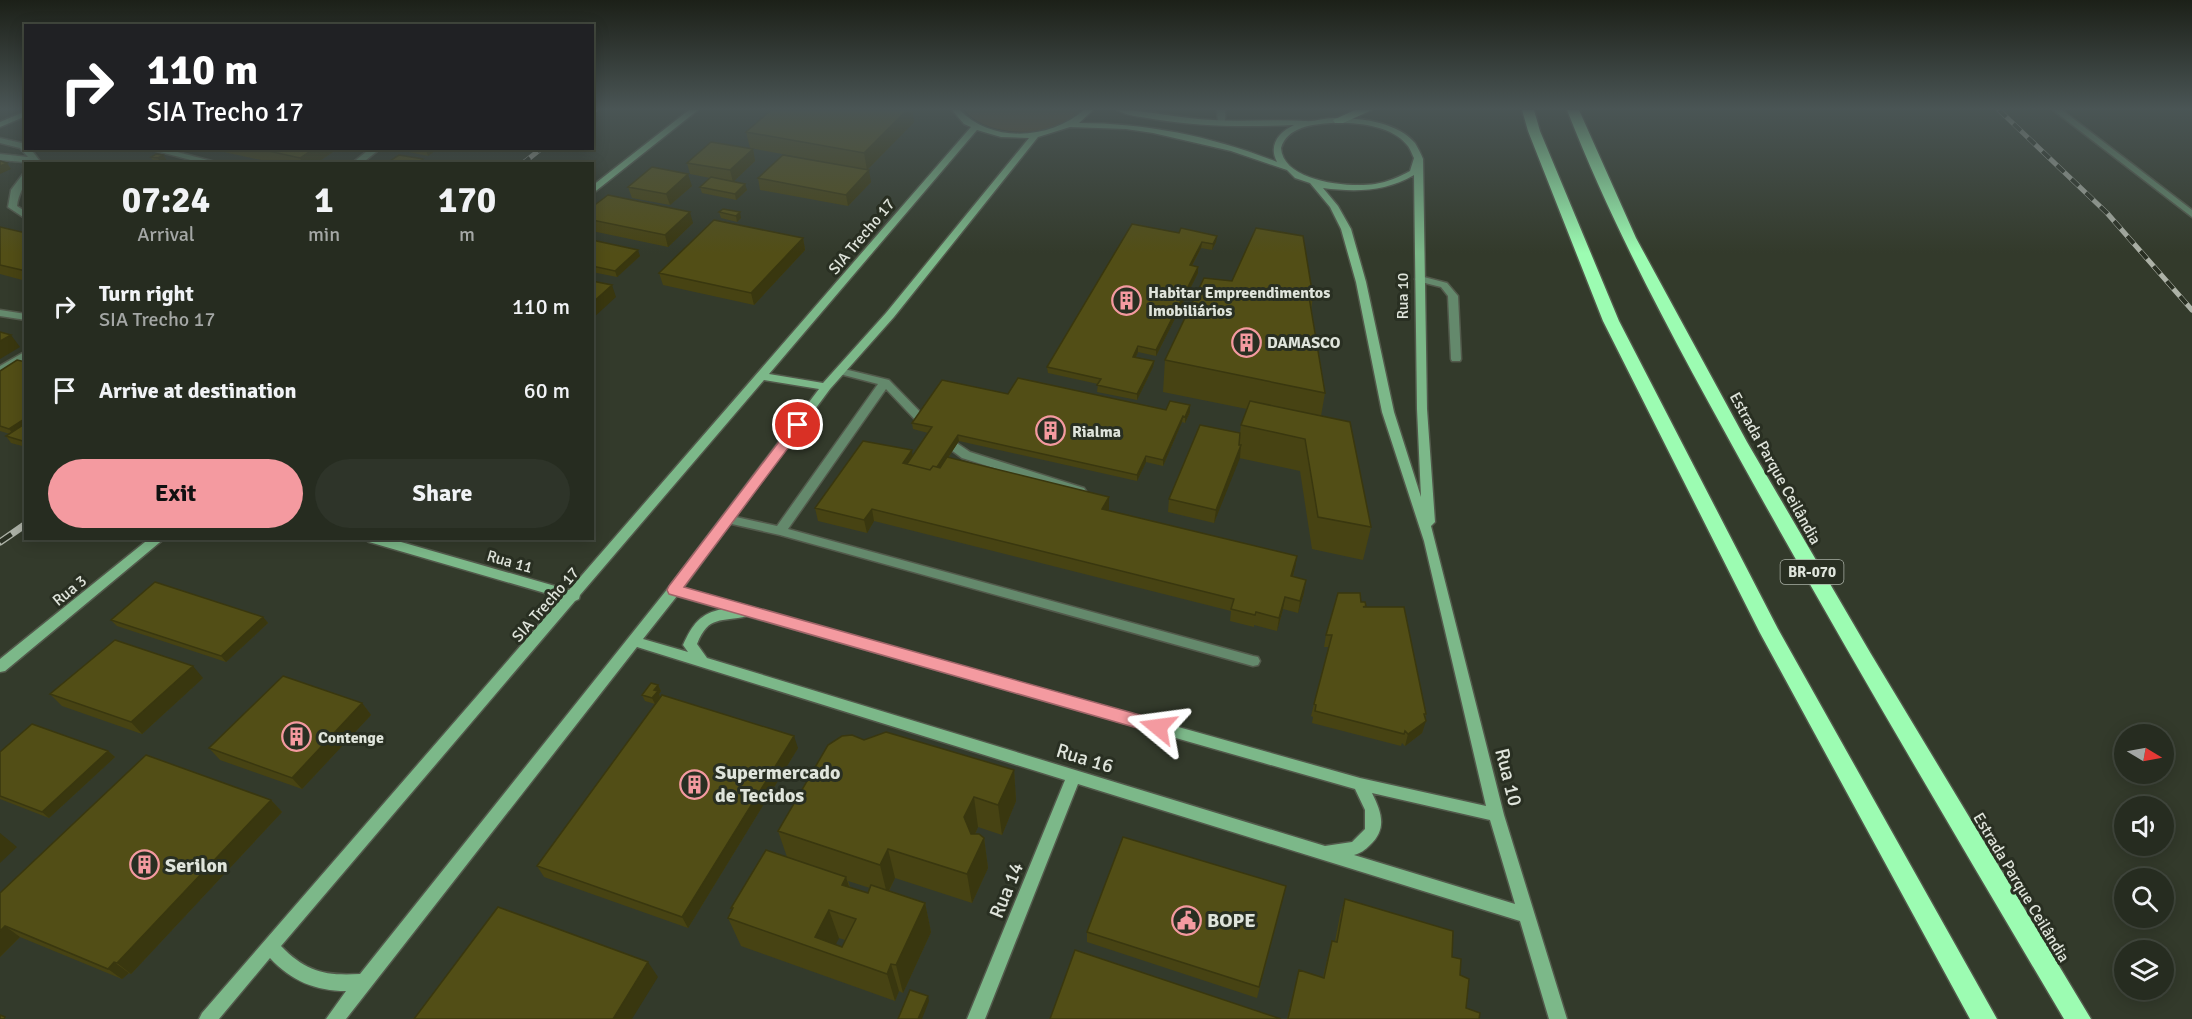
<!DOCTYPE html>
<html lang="en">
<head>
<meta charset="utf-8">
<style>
  body { margin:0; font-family:Signika,sans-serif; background:#2e3429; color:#f1f3f6; height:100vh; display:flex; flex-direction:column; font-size:22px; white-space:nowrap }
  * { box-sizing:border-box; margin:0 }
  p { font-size:20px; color:#a4a7a5 }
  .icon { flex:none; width:33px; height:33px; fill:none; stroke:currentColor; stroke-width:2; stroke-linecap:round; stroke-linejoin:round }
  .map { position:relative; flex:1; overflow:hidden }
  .drawer { position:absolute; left:24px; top:162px; width:570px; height:378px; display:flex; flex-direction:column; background:#262c20; border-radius:0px; box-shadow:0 3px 15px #0003,0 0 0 2px #42483e }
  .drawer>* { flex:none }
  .banner { position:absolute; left:24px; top:24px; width:570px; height:126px; border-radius:0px; box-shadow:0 3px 15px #0003,0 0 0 2px #42483e; background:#202124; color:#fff; overflow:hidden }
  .needle { width:39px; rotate:100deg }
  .fabs { position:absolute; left:2114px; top:724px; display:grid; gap:12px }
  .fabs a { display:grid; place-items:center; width:60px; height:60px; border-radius:50%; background:#262c20; box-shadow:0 3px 15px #0003,0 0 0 2px #42483e; font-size:30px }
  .pin { position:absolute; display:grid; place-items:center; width:51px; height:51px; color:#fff; margin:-26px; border:3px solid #fff; border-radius:50%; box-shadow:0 2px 6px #0007 }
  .me { position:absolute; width:66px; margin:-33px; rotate:286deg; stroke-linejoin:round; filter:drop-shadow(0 0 4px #0008) }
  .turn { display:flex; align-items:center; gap:21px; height:126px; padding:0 24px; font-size:27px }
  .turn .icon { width:78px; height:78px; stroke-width:2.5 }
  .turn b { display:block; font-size:42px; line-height:51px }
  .eta { display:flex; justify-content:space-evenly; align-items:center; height:102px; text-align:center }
  .eta b { font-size:36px; font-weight:800; line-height:42px }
  .primary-button { display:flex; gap:12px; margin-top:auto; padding:12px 24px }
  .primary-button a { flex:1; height:69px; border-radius:36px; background:#f49aa0; color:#111; font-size:24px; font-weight:800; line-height:69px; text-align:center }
  .primary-button a+a { background:#2e3429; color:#f1f3f6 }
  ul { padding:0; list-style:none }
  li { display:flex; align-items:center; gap:18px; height:84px; padding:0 24px }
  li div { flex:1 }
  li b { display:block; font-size:22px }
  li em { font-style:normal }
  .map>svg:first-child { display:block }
  .green { fill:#5a4b2e }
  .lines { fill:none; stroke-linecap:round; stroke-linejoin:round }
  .lane-casing { stroke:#52594b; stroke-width:3 }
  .secondary-casing { stroke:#52594b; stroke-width:3 }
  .highway-casing { stroke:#52594b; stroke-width:3 }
  .lane { fill:#64896c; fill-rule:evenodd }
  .secondary { fill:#7cb889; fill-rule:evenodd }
  .highway { fill:#9cfcb2; fill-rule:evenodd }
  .rail-far1-casing { stroke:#adb2a7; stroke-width:5 }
  .rail-casing { stroke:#adb2a7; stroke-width:7 }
  .rail-far1 { stroke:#292f22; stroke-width:4; stroke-dasharray:10; stroke-linecap:butt }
  .rail { stroke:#292f22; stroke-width:4.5; stroke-dasharray:14; stroke-linecap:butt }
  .wall { fill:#474313; fill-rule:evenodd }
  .shaded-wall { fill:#39370f }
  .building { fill:#524e16; stroke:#39370f; stroke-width:1.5; fill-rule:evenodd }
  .route { fill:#f49aa0; stroke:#9f6468; stroke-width:1.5 }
  .labels { text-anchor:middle; stroke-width:6; stroke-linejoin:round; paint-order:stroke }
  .shield { fill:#292f22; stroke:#a8aea4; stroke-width:1.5 }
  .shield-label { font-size:15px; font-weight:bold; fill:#dfe4db }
  .street-label { font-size:16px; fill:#dfe4db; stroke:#292f22 }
  .poi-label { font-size:16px; font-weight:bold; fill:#dfe4db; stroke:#292f22; text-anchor:start }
  .near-street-label { font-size:20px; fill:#dfe4db; stroke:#292f22 }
  .near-poi-label { font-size:20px; font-weight:bold; fill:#dfe4db; stroke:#292f22; text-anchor:start }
</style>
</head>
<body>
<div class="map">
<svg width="2192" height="1019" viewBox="0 0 2192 1019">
  <rect width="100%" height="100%" fill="#333a2b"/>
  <path class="green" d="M965,110h115c-20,29 -95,29 -115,0z"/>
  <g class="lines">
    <defs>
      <path id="lane" d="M1217,110h8v15l-7,-2z
        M2053,110h9l130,100v7z
        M0,138l26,6v4h4l9,12 -4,3 -35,-3v-6l28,3 -8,-9 -20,-5z
        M145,148h17l61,16h-17z
        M371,148h10l-20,16h-10z
        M23,174h3c0,11 -8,20 -9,32l9,6v7l-18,-12 3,-17z
        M1420,276l27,7 11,13 3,63 -1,2h-8l-1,-2 -3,-63 -7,-9 -24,-6 -2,-2z
        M0,310l26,4v6l-26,-4z
        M26,351v8l-26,15v-8z
        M840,368l49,12 44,45 -2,3h-8l-37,-39 -98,140 465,127 5,1 2,4 -2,4 -5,1 -473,-131 -57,-13 -2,-3 6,-4 50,11 101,-142 -42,-11 -1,-2z
        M943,434l27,18 114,36 2,3 -6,4 -118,-37 -23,-17 -2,-3 2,-3z"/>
      <path id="secondary" d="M689,110h9l-106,84v-8z
        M952,110h8c32,34 91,29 124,0h9l-14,13c68,0 135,14 198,39 -9,-17 2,-30 17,-37 -47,2 -94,2 -141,-6 -11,-2 -26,-3 -36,-9 32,0 64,9 96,10 31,2 63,-1 92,1 9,1 19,-3 28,-3 25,-1 65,4 82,25 3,5 6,11 8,16l4,250 8,113 -4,4 73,289 63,204h-18l-29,-98 -442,-137 -93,235h-18l98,-239 -428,-133 -291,372h-20l20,-28c-30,0 -55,-10 -76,-33l-51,61h-20l3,-6 360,-415 -193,-56 -6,-4h24l182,52 402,-463 -7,-3zM1331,123c24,-1 60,2 76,22 3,3 5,9 7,13l-4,13c-11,6 -22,11 -35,13 -25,4 -92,-2 -94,-36 6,-21 32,-24 50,-25zM1070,127l56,2 27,4 78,18 56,19 8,8 15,5 20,24 11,22 15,53 26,130 42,129 62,265 -126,-28 -677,-190 147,-199 64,-72 144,-180zM977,130l24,7 28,1 -143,175 -63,70 -54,-9zM1414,175l3,234 4,88 -27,-85 -28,-130 -15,-53 -13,-23 -15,-18c32,4 62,4 91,-13zM764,380l55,9 -150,198 -309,387c-35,2 -54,-2 -79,-28l294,-345 4,-2 1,-4zM677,596l46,13c-23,4 -31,16 -40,36l5,7 -45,-13zM747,616l608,173 10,21v19l-13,13 -27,4 -618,-188 -10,-14c12,-30 24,-21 50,-28zM1372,793l118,27 25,84 -161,-49c7,-2 11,-5 16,-10 17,-16 12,-32 2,-52z
        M26,111v5l-26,11v-5z
        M150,538h15l-160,133 -5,1v-13z"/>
      <path id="highway" d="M1355,110h17l-29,13h-8l-2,-3z
        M1522,110h12l6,21 79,190 159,308 219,390h-27l-210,-386 -157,-312 -75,-190z
        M1567,110h12l57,128 111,204 124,212 220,365h-27c-104,-175 -207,-350 -306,-527 -69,-125 -139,-249 -191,-382z"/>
    </defs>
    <use href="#lane" class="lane-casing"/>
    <use href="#secondary" class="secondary-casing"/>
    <use href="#highway" class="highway-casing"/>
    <use href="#lane" class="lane"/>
    <use href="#secondary" class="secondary"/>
    <use href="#highway" class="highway"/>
    <defs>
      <path id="rail-far1" d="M1999,110l108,103 85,97
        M592,112l3,-2
        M522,164l20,-16"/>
      <path id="rail" d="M0,542l26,-18"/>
    </defs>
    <use href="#rail-far1" class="rail-far1-casing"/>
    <use href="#rail" class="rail-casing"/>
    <use href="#rail-far1" class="rail-far1"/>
    <use href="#rail" class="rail"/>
  </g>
  <path class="wall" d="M771,110h141l2,12 -47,48 4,12 -23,24 -88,-16 -2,-12 88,-12 -96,-18 -4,-16z
    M90,148h17l-4,3z
    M206,148h133l-24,16h-36z
    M398,148h41l-11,8 -29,-6z
    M753,149l2,12 -22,21 14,8 -11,10 -34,-7 -2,-6 10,-9 -20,-4 -3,-11z
    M163,155l4,6 -4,3 -9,-1 -3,-6z
    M692,186l-22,19 -38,-7 -4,-11z
    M592,207l101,16 -25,24 -76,-16z
    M723,209l18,9 -4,4 -16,-4 -2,-6z
    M1132,224l84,18 -4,8 -11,-2 -9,18 6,1v6l-42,83 -18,-4 -2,5 18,4 -1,6 -16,33 -40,-8 1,-8 -50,-11 -1,-6z
    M0,227l26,6v48l-26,-7z
    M803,238l2,12 -51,55 -91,-20 -4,-12z
    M592,240l48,16 -23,21 -25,-5z
    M1204,278l109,19 -2,13 14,83 -4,23 50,111 -8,33 -51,-11 -12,-78 -61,-13 -25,65 -46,-11 1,-13 71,-66 1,-8 6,-16 -84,-17 2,-32z
    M26,362v85l-15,-4 -5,-7 4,-2 -10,-3v-60z
    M1008,394l158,16 24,-5v7l-5,11 -3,-1 -19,44 -17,-4 -9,19 -178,-40 -11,17 161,39 -1,13 189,46 -4,21 11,16 -6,20 -15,-4 -6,22 -23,-6v2l-24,-6 1,-10 -357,-90 -7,12 -49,-12 -3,-13 98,-52 15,-23 -15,-4 -1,-6z
    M1361,602l5,5 60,107 -4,19 -17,13 -3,-3 -1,3 -89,-23 1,-6 -2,-1 3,-12 15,-57h-5l2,-12z
    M263,617l5,6 -42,39 -109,-36 -6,-6z
    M203,678l-61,56 -80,-28 -12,-12z
    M658,685l3,6 -2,3 1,3 138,51 -110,180 -144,-51 -7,-11 118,-162 -10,-3 -3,-6z
    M362,703l9,12 -69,74 -82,-29 -11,-12z
    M108,751l7,6 -66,61 -49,-19v-47z
    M1014,770l2,31 -14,34 -24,-8 -3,7 9,4 4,30 -16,35 -77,-25 -6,13 36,12 6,29 -28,61 -4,-2 -4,10 -154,-55 -13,-28 4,-8 -1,-2 56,-51 -9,-26zM848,881l22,7 -2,5 -18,-6zM839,938l6,2 -3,7 -7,-3z
    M271,800l11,12 -151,162 -2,-1 -7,6 -102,-42 -20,20v-64z
    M1286,886l-29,112 -170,-56v-10z
    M1345,899l107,58 8,18 6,33 13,11h-192l12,-49 24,7 5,-21 4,-15h3l5,-26z"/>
  <path class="shaded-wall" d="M907,110h5l2,12 -47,48 -3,-17z
    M315,148h24l-24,16h-12l-3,-6z
    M428,148h11l-11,8 -2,-6z
    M753,149l2,12 -22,21 -3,-12z
    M163,155l4,6 -6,3 -3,-6z
    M423,159l2,5h-9z
    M7,163l4,6 -11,5v-8z
    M869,170l2,12 -23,24 -2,-11z
    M688,174l4,12 -22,19 -4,-11z
    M745,184l2,6 -11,10 -1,-6z
    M690,212l3,11 -25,24 -3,-12z
    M740,212l1,6 -4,4 -1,-6z
    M1217,236l-1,6 -4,8 1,-6z
    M803,238l2,12 -51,55 -3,-12z
    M1202,242l-1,6 -12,23 1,-6z
    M638,250l2,6 -23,21 -2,-6z
    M1198,267v6l-42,83v-6z
    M612,285l4,12 -24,22v-16z
    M11,335l9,12 -20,12v-18z
    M1138,346v6l-5,11v-6z
    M1154,361l-1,6 -16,33v-6z
    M1190,405v7l-5,11v-6z
    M1183,416l-1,6 -19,44v-6z
    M26,418v9l-12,8 -5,-6z
    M958,435l1,6 -28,42 -1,-7z
    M1241,445l-1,13 -26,65 2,-13z
    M912,450l1,13 -5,8 -5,-8z
    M1146,456v6l-9,19v-6z
    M1109,497v12l-7,12v-12z
    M872,509l2,12 -7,12 -3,-13z
    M1297,556l-2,12 -6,21 2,-13z
    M1306,580l-2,13 -6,20 2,-12z
    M1285,597l-2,12 -6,22 2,-13z
    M263,617l5,6 -42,39 -5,-6z
    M193,666l10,12 -61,56 -11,-12z
    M658,685l3,6 -2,3 1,4 -5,6 -3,-6 2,-8z
    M362,703l9,12 -69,74 -10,-11z
    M1426,721l-4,12 -17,13 3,-12z
    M794,736l4,12 -110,180 -6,-11z
    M108,751l7,6 -66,61 -7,-6z
    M1014,770l2,31 -14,34 -4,-30z
    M974,797l4,30 -9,20 -5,-30z
    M271,800l11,12 -151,162 -14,-11z
    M0,833l17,14 -17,16z
    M984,838l4,30 -16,35 -5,-29z
    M888,849l7,29 -8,16 -7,-29z
    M846,877l9,29 -13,-21z
    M925,903l6,29 -28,61 -7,-28z
    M829,910l10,28 -8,16 -16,-17z
    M5,926l15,11 -20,20v-26z
    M114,962l15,11 -7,6 -14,-10z
    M648,962l10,15 -26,42h-19z
    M891,964l8,27 -4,10 -8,-27z
    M928,996l1,5 -7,18h-4z"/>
  <path class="building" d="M771,110h136l-43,43 -118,-21z
    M711,142l42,7 -23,21 -43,-7z
    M255,148h60l-15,10z
    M156,154l7,1 -5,3 -7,-1z
    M399,155l24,4 -7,5h-31z
    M783,155l86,15 -23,25 -88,-17z
    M0,161l7,2 -7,3z
    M652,167l36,7 -22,20 -38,-7z
    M711,177l34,7 -10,10 -35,-7z
    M608,195l82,17 -25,23 -73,-15v-13z
    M723,209l17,3 -4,4 -17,-4z
    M714,220l89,18 -52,55 -92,-20z
    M1132,224l47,9 2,-5 36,8 -4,8 -11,-2 -12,23 8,2 -42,83 -18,-4 -5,11 21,4 -17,33 -40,-9 4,-6 -54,-12z
    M0,227l26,6v38l-26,-6z
    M1256,228l47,8 10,61h-4l16,96 -160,-33 39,-82 28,3z
    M592,240l46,10 -23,21 -23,-5z
    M592,281l20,4 -20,18z
    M0,332l11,3 -11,6z
    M17,360l9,2v56l-17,11 -9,-3v-55z
    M1018,378l148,32 4,-9 20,4 -5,12 -2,-1 -20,44 -17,-4 -9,19 -179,-40 -21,32 -4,-1 -3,4 -23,-6 25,-37 -20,-4 30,-43 66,14z
    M1250,401l100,21 21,105 -53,-10 -13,-78 -64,-14z
    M26,423v19l-20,-6z
    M1200,425l40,8 -1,12h2l-25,65 -47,-11z
    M863,441l49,9 -9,13 27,7 3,-4 7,2 7,-11 162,40 -7,12 195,47 -6,20 15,4 -6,21 -15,-4 -6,21 -23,-6 -1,3 -24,-6 3,-10 -362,-90 -8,11 -49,-12z
    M155,582l108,35 -42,39 -110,-36z
    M1338,593h22l1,9h4l1,4 -3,1h41l22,107h-2l2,7 -18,13 -3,-3 -1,3 -89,-23 1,-6 -2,-1 18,-69h-6z
    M115,640l78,26 -62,56 -81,-28z
    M283,676l79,27 -70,75 -83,-30z
    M651,683l7,2 -4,5 4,1 -6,7 -10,-3z
    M662,695l132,41 -112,181 -145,-51z
    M32,724l76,27 -66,61 -42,-16v-44z
    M886,732l128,38 -16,35 -24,-8 -10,20 7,17h8l5,4 -17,36 -79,-25 -8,16 -102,-34 50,-86 14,-9 10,-1 12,5z
    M146,755l125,45 -154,163 -3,-1 -6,7 -103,-43 -5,5v-38z
    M1123,837l163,49 -27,101 -172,-55z
    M766,850l80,27 -4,8 26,8 3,-8 54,18 -29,62 -5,-1 -4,10 -159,-56 5,-10h-2zM829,910l27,9 -14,28 -27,-10z
    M1345,899l108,32 -1,26 9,2 -1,16 9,4 -3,29 14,5 -1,6h-191l11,-49 25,8 8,-37 5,1z
    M498,907l150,55 -35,57h-199z
    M1075,950l206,69h-231z
    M910,990l18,6 -10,23h-20z
    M0,1015l5,2 -1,2h-4z"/>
  <linearGradient id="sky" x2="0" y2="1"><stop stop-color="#1c2018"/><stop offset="0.43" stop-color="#4a5555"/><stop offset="1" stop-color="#4a5555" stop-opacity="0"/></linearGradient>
  <rect width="2192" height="253" fill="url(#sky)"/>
  <path class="route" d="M798,420l5,2 1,3 -1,3 -119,159 474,133 5,2 3,5 -3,5 -5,2 -489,-140 -2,-4 2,-4 125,-164z"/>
  <defs>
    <symbol id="building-ring" viewBox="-11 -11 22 22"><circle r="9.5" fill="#292f22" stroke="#f49aa0" stroke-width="1.5"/><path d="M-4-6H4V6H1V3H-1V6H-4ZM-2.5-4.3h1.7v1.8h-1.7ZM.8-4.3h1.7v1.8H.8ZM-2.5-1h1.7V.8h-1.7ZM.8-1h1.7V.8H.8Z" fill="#f49aa0"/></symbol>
    <symbol id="civic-ring" viewBox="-11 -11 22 22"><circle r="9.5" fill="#292f22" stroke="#f49aa0" stroke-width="1.5"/><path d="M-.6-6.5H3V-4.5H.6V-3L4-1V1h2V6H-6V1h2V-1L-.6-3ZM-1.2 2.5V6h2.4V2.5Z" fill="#f49aa0"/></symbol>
  </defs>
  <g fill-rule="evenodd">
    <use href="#building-ring" x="1110" y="284" width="33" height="33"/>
    <use href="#building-ring" x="1230" y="326" width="33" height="33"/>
    <use href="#building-ring" x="1034" y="414" width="33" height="33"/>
    <use href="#building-ring" x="280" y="720" width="33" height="33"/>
    <use href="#building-ring" x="678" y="768" width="33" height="33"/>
    <use href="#building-ring" x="128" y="848" width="33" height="33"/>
    <use href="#civic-ring" x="1170" y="904" width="33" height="33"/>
  </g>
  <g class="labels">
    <rect class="shield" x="1780.5" y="560" width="63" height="24" rx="4.5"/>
    <g class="shield-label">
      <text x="1812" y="577">BR-070</text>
    </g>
    <g class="street-label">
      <text transform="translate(861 236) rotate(-50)" y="6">SIA Trecho 17</text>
      <text transform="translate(1402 296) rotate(-90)" y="6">Rua 10</text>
      <text transform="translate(1776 468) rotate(61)" y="6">Estrada Parque Ceilândia</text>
      <text transform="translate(510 561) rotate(16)" y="6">Rua 11</text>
      <text transform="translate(69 590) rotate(-39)" y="6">Rua 3</text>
      <text transform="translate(545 604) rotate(-49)" y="6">SIA Trecho 17</text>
      <text transform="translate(2022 887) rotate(59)" y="6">Estrada Parque Ceilândia</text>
    </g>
    <g class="poi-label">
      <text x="1148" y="298">Habitar Empreendimentos<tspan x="1148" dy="18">Imobiliários</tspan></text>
      <text x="1267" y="348">DAMASCO</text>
      <text x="1072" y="437">Rialma</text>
      <text x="318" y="743">Contenge</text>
    </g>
    <g class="near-street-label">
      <text transform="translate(1085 758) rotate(17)" y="7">Rua 16</text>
      <text transform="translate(1509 777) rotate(76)" y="7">Rua 10</text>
      <text transform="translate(1006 890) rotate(-68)" y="7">Rua 14</text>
    </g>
    <g class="near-poi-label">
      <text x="715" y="779">Supermercado<tspan x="715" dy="23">de Tecidos</tspan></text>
      <text x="165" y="872">Serilon</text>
      <text x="1207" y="927">BOPE</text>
    </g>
  </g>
</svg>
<div class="fabs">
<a><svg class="needle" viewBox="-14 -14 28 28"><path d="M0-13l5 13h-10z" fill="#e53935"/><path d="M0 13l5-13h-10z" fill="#a4a7a5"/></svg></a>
<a><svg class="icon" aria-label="sound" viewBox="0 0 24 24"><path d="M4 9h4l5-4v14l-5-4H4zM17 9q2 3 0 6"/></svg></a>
<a><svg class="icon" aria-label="search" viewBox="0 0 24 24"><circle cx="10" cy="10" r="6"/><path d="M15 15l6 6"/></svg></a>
<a><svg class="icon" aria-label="layers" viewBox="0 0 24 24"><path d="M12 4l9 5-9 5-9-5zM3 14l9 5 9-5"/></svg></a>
</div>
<div class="pin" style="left:798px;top:425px;background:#d93025"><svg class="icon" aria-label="arrive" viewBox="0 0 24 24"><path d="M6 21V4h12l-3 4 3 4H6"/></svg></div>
<svg class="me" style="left:1158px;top:727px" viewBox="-20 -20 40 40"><path d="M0-17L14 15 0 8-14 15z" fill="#f49aa0" stroke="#fff" stroke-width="4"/></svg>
<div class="banner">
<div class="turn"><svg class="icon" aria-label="right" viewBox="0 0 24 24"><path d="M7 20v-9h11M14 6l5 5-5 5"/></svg><div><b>110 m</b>SIA Trecho 17</div></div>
</div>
<section class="drawer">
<div class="eta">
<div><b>07:24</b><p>Arrival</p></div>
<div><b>1</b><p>min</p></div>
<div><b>170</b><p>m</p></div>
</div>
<ul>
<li><svg class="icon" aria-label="right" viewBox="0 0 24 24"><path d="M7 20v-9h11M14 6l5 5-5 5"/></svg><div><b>Turn right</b><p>SIA Trecho 17</p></div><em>110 m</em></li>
<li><svg class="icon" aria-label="arrive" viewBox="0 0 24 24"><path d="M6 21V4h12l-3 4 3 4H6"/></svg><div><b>Arrive at destination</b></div><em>60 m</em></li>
</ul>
<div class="primary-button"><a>Exit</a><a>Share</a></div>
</section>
</div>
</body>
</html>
